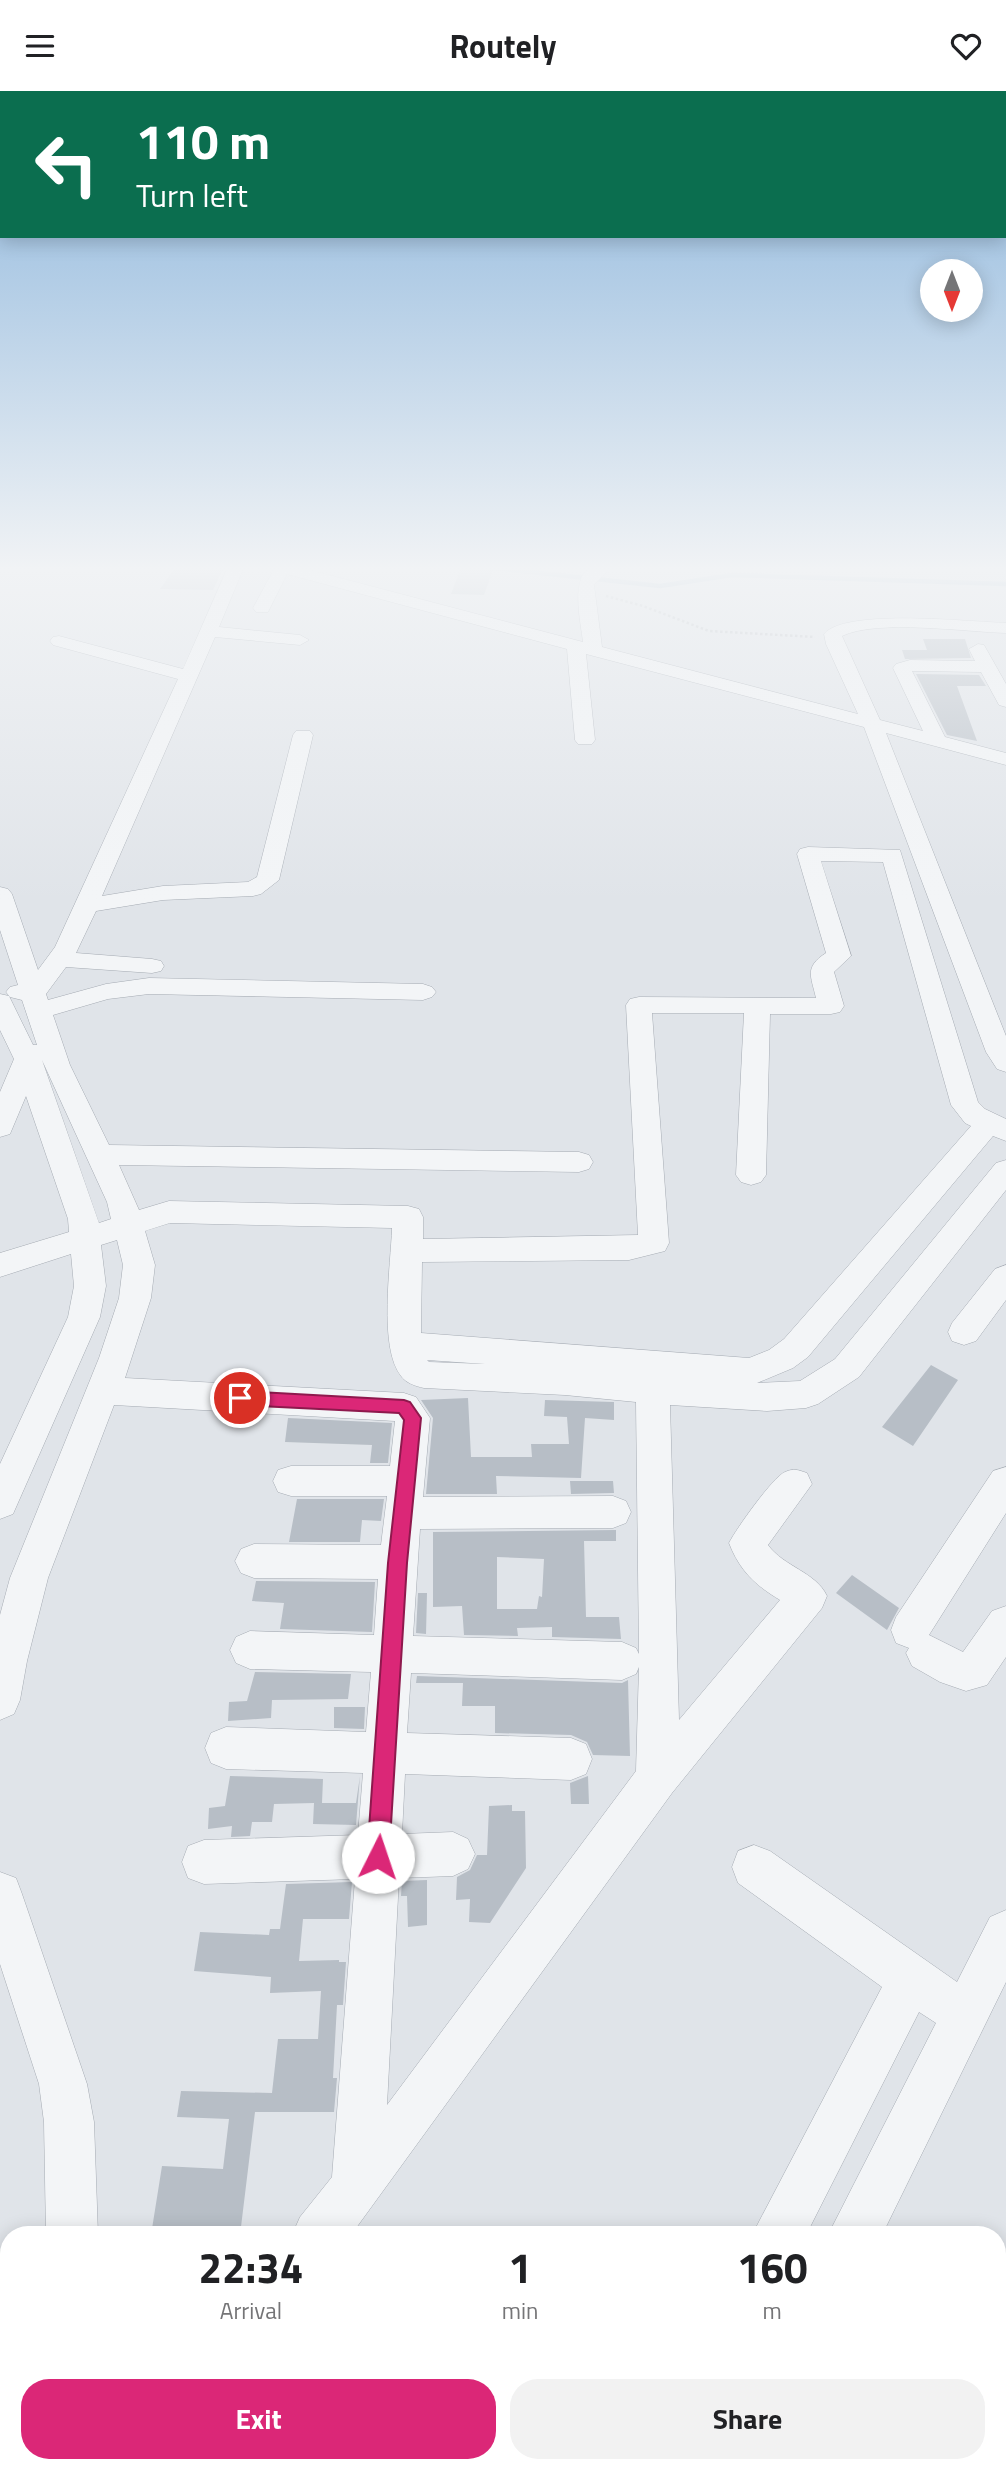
<!DOCTYPE html>
<html lang="en">
<head>
<meta charset="utf-8">
<style>
  body { margin:0; font-family:"Titillium Web",sans-serif; background:#f2f2f2; color:#202124; height:100vh; display:flex; flex-direction:column; font-size:26px; white-space:nowrap }
  * { box-sizing:border-box; margin:0 }
  p { font-size:23px; color:#757577 }
  .icon { flex:none; width:38px; height:38px; fill:none; stroke:currentColor; stroke-width:2; stroke-linecap:round; stroke-linejoin:round }
  .map { position:relative; flex:1; overflow:hidden }
  .drawer { position:absolute; left:0px; top:2135px; width:1006px; height:247px; display:flex; flex-direction:column; background:#fff; border-radius:28px 28px 0 0; box-shadow:0 4px 18px #0003 }
  .drawer>* { flex:none }
  .guide { position:absolute; left:0px; top:0px; width:1006px; height:147px; box-shadow:0 4px 18px #0003; background:#0b6e4f; color:#fff; overflow:hidden }
  .needle { width:46px; rotate:180deg }
  .tools { position:absolute; left:920px; top:168px; display:grid; gap:14px }
  .tools a { display:grid; place-items:center; width:63px; height:63px; border-radius:50%; background:#fff; box-shadow:0 4px 18px #0003; font-size:35px }
  .pin { position:absolute; display:grid; place-items:center; width:60px; height:60px; color:#fff; margin:-30px; border:4px solid #fff; border-radius:50%; box-shadow:0 2px 7px #0007 }
  .me { position:absolute; width:77px; margin:-38px; rotate:4deg; stroke-linejoin:round; filter:drop-shadow(0 0 5px #0008) }
  .turn { display:flex; align-items:center; gap:24px; height:147px; padding:0 21px; font-size:32px }
  .turn .icon { width:91px; height:91px; stroke-width:2.5 }
  .turn b { display:block; font-size:49px; line-height:60px }
  .eta { display:flex; justify-content:space-evenly; align-items:center; height:119px; text-align:center }
  .eta b { font-size:42px; font-weight:700; line-height:49px }
  .primary-button { display:flex; gap:14px; margin-top:auto; padding:14px 21px }
  .primary-button a { flex:1; height:80px; border-radius:28px; background:#db2777; color:#fff; font-size:28px; font-weight:700; line-height:80px; text-align:center }
  .primary-button a+a { background:#f2f2f2; color:#202124 }
  header { display:flex; justify-content:space-between; align-items:center; height:91px; padding:0 21px; background:#fff; font-size:32px; font-weight:700 }
  .map>svg:first-child { display:block }
  .lines { fill:none; stroke-linecap:round; stroke-linejoin:round }
  .stream { stroke:#9ab5c9; stroke-width:4.5 }
  .building { fill:#b7bec6; fill-rule:evenodd }
  .minor-casing { stroke:#a5abb3; stroke-width:1 }
  .path { stroke:#babfc4; stroke-width:2.5; stroke-dasharray:2.5 2.5; stroke-linecap:butt }
  .minor { fill:#f3f5f7; fill-rule:evenodd }
  .route { fill:#db2777; stroke:#8e194d; stroke-width:2 }
</style>
</head>
<body>
<header><svg class="icon" aria-label="menu" viewBox="0 0 24 24"><path d="M4 6h16M4 12h16M4 18h16"/></svg>Routely<svg class="icon" aria-label="heart" viewBox="0 0 24 24"><path d="M12 20l-8-8c-3-5 5-10 8-4 3-6 11-1 8 4z"/></svg></header>
<div class="map">
<svg width="1006" height="2381" viewBox="0 0 1006 2381">
  <rect width="100%" height="100%" fill="#e0e4e9"/>
  <g class="lines">
    <path class="stream" d="M484,476l176,19 72,-11 274,9"/>
  </g>
  <path class="building" d="M461,476h33l-10,28 -33,-1z
    M175,477l48,1 -10,21 -53,-1z
    M923,548h42l6,19 -66,1 -3,-9h25z
    M916,583l63,1 7,11h-29l20,55 -30,-6z
    M931,1274l27,15 -45,66 -31,-19z
    M468,1307l3,59h61l-1,-13h38l-2,-27 -23,-1 1,-16 69,2v18l-29,-2 -4,60 -85,-2 1,18h-71l7,-76 -12,-18z
    M288,1327l104,5 -4,40h-18l2,-18 -87,-3z
    M570,1390h43l1,12 -43,1z
    M297,1408h87l-3,22 -19,-1 -2,22h-71z
    M616,1439v11h-32l2,76h33l2,22 -69,-2v-10l-35,1 1,8 -54,-1 -2,-29 -29,1v-75zM497,1466l47,2 -2,38 -3,-1 -2,13h-40z
    M852,1484l47,33 -12,22 -51,-37z
    M256,1490l119,1 -3,50 -92,-3 4,-26 -32,-2z
    M418,1502h9l-1,41 -10,-1z
    M255,1581l96,2 -3,25 -76,1 -1,18 -43,3 1,-19 18,-1z
    M417,1585l205,7 6,-3 2,76 -37,-1 -6,-13 -16,-7 -76,-2v-27h-33l1,-23h-47z
    M334,1616h31l-1,22 -30,-1z
    M230,1685l93,3 -1,24h34l4,-27 -4,49 -43,-1 1,-21 -40,1 -2,18h-20l-2,14 -19,1 1,-11 -24,3 1,-21 16,-2z
    M588,1685l1,28h-18l-1,-21z
    M512,1714v6h13l1,57 -36,55 -21,-1 1,-23 -14,1 1,-23 13,-7 7,-15h10l2,-49z
    M427,1789v45l-19,2 -1,-31h-6l1,-15z
    M352,1791l-3,37h-46l-4,42 40,-1v2h7l-3,43h-6l-4,73h4l-3,34h-79l-15,123h-89l11,-69 61,3 6,-50 -52,-2 4,-26 91,2 6,-54h40l3,-48 -51,2 1,-16 -77,-6 6,-39 69,3 1,-6h10l6,-45z"/>
  <g class="lines">
    <defs>
      <path id="minor" d="M228,476h16l-25,60 81,8 9,5 -9,5 -85,-8 -113,259 61,-10 85,-4 9,-5 36,-142 3,-4h14l3,4 -34,145 -18,14 -8,2 -90,4 -67,11 -20,42 76,6 9,2 3,5 -3,5 -9,2 -86,-6 -20,27 2,6 58,-16 43,-6 274,6 9,3 4,5 -4,5 -9,3 -274,-6 -41,5 -55,16 17,50 39,80 470,7 10,3 4,7 -4,7 -10,3 -460,-7 20,45 30,-9 239,5 11,3 4,8v22l215,-4 -12,-230 4,-6 9,-2 177,1c-5,-22 -12,-31 10,-45l-29,-99 3,-5 8,-2 92,3 78,252 7,7 21,10v22l-13,-5 -185,221 -15,11 -36,15 43,-2 35,-22 161,-196 10,-3v30l-147,187 -41,27 -12,4 -39,3 -97,-6 9,315 101,-120c-25,-15 -40,-29 -51,-57 7,-14 44,-66 56,-71 9,-4 13,-2 22,1l5,11 -44,61c16,22 48,27 59,51l-5,12 -150,185 -321,442h-59l8,-18 32,-40 23,-298 -151,5 -16,-6 -6,-16 6,-16 16,-6 154,-5 5,-62 -137,-4 -15,-6 -6,-15 6,-15 15,-6 140,5 5,-60 -121,-3 -14,-6 -6,-13 6,-13 14,-6 124,4 4,-56 -124,-1 -13,-5 -6,-12 6,-12 13,-5 127,1 6,-49h-96l-13,-4 -5,-11 5,-11 13,-4h99l5,-45 -281,-16 -66,173 -21,83 -7,39 -6,14 -14,6v-105l10,-37 89,-220 20,-60 4,-33 -6,-25 -16,5 5,41 -6,31 -87,197 -13,5v-55l68,-147 6,-31 -3,-32 -71,23v-24l69,-21 -1,-13 -42,-123 -16,38 -10,3v-45l14,-33 -14,-29v-36l9,2 24,49h4l-15,-45 -12,-3 -4,-5 4,-5 8,-2 -18,-55v-43l8,2 4,5 26,76 17,-23 123,-268 -125,-34 -3,-4 3,-4 6,-1 124,33zM821,770l62,1 68,243 14,18 6,3 -187,213 -15,11 -20,8 -328,-25 1,-71 207,-2 36,-9 4,-8 -17,-230h92l-8,162 5,7 10,3 10,-3 5,-7 4,-161h61l9,-2 4,-6 -10,-34 17,-16zM42,969l65,142 4,17 -12,4zM170,1132l222,5c-1,36 -14,119 9,148 5,7 14,10 23,12l141,7 71,7 3,252 -3,-6 -14,-6 -209,-6 7,-107 193,-1 13,-5 5,-11 -5,-11 -13,-5 -190,1 7,-79 -14,-21 -12,-4 -279,-15 26,-80 4,-33 -10,-34zM427,1269l58,4 -56,-2zM639,1576l-3,104 -249,334 12,-227 54,-2 15,-7 7,-15 -7,-15 -15,-7 -51,2 3,-60 166,6 15,-6 6,-15 -6,-15 -15,-6 -164,-5 4,-60 211,7 14,-6z
        M270,476h28l285,75c-2,-19 -14,-68 10,-75 5,-1 13,0 18,0l-17,18 8,62 256,67 -32,-70 -2,-10c22,-26 147,-12 182,-11v10c-41,-1 -128,-14 -164,3l38,84 43,11 -30,-63 3,-4 14,-4 65,1 -6,-12 9,-5 6,1 22,39v23l-7,-2 -18,-33 -69,-1 33,66 61,16v12l-120,-32 120,303v36l-9,-3 -11,-17 -122,-325 -278,-73 9,86 -3,4h-14l-3,-4 -8,-91 -280,-75 -19,38h-12l-3,-4 20,-37z
        M1006,1174v35l-30,41 -12,4 -12,-4 -4,-9 4,-9 43,-54z
        M1006,1376v46l-77,122 34,17 29,-41 14,-5v51l-19,28 -21,6 -26,-9 -28,-16 -6,-13 3,-5 -13,-5 -5,-13 5,-13 97,-146z
        M754,1754l16,6 187,131 33,-65 16,-7v72l-124,253h-54l108,-212 -17,-11 -113,223h-54l130,-248 -144,-104 -6,-16 6,-16z
        M0,1781l16,6 6,16 65,190 7,38 4,113h-52l-2,-113 -5,-38 -39,-120z
        M1006,2182v70l-8,3v-69z
        M104,2373h59l-3,8h-60z
        M630,2373h57l-3,8h-58z
        M710,2373h57l-3,8h-58z
        M902,2373h56l-2,8h-58z"/>
    </defs>
    <use href="#minor" class="minor-casing"/>
    <path class="path" d="M606,505l37,10 66,25 106,6"/>
    <use href="#minor" class="minor"/>
  </g>
  <linearGradient id="sky" x2="0" y2="1"><stop stop-color="#89b4dc"/><stop offset="0.59" stop-color="#f1f3f5"/><stop offset="1" stop-color="#f1f3f5" stop-opacity="0"/></linearGradient>
  <rect width="1006" height="810" fill="url(#sky)"/>
  <path class="route" d="M240,1300l164,9 6,2 11,16 -14,145 -18,294 -3,8 -8,3 -7,-3 -4,-8 21,-294 16,-143 -5,-7 -159,-8 -6,-2 -3,-5 3,-5z"/>
</svg>
<div class="tools">
<a><svg class="needle" viewBox="-14 -14 28 28"><path d="M0-13l5 13h-10z" fill="#e53935"/><path d="M0 13l5-13h-10z" fill="#757577"/></svg></a>
</div>
<div class="pin" style="left:240px;top:1307px;background:#d93025"><svg class="icon" aria-label="arrive" viewBox="0 0 24 24"><path d="M6 21V4h12l-3 4 3 4H6"/></svg></div>
<svg class="me" style="left:378px;top:1766px" viewBox="-20 -20 40 40"><circle r="19" fill="#fff"/><path d="M0-13L10 11 0 6-10 11z" fill="#db2777"/></svg>
<div class="guide">
<div class="turn"><svg class="icon" aria-label="left" viewBox="0 0 24 24"><path d="M17 20v-9H6M10 6l-5 5 5 5"/></svg><div><b>110 m</b>Turn left</div></div>
</div>
<section class="drawer">
<div class="eta">
<div><b>22:34</b><p>Arrival</p></div>
<div><b>1</b><p>min</p></div>
<div><b>160</b><p>m</p></div>
</div>
<div class="primary-button"><a>Exit</a><a>Share</a></div>
</section>
</div>
</body>
</html>
